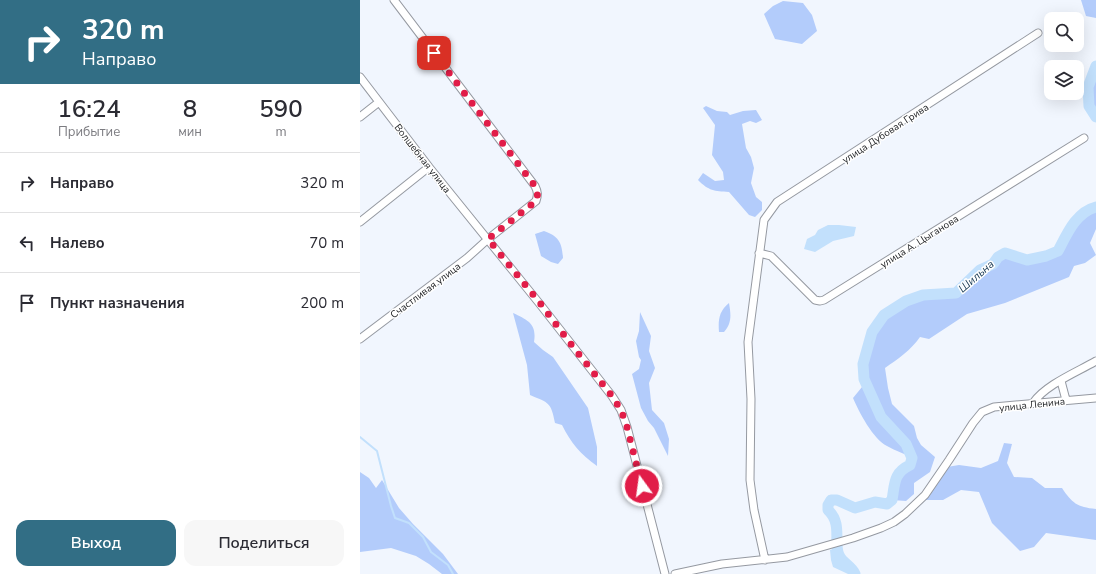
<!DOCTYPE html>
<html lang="ru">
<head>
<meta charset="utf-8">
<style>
  body { margin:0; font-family:"Nunito Sans",sans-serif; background:#f7f7f7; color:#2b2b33; height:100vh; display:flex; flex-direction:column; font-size:15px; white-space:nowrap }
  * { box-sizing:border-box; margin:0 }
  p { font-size:13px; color:#7c7c81 }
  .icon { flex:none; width:22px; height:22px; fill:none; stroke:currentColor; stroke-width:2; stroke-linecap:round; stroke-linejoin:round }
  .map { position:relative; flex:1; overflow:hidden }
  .drawer { display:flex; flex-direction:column; background:#fff; width:360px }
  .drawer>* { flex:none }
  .banner { background:#326e85; color:#fff; overflow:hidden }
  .fabs { position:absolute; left:684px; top:12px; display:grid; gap:8px }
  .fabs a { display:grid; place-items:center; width:40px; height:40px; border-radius:8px; background:#fff; box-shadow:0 4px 16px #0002; font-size:20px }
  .pin { position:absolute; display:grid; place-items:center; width:34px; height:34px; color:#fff; margin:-17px; border-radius:8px; box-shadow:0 2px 6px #0006 }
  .me { position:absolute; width:44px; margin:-22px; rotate:346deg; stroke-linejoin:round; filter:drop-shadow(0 0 3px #0008) }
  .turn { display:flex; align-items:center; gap:14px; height:84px; padding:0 16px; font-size:18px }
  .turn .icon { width:52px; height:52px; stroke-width:2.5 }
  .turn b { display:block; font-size:28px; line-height:34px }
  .eta { display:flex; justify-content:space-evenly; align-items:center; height:68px; text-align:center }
  .eta b { font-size:24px; font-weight:600; line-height:28px }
  .primary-button { display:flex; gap:8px; margin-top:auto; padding:8px 16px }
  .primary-button a { flex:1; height:46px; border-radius:12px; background:#326e85; color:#fff; font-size:16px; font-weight:600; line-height:46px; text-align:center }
  .primary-button a+a { background:#f7f7f7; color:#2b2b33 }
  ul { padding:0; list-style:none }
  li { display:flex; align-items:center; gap:12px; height:60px; padding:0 16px; border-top:1px solid #e1e1e2 }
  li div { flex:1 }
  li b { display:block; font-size:15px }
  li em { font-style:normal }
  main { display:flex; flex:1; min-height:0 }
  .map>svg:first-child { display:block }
  .green { fill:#b3ccfb }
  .water { fill:#c2e0fc }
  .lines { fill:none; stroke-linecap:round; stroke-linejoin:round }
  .stream { stroke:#c2e0fc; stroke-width:2 }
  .river { stroke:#c2e0fc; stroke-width:11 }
  .street-casing { stroke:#9599a1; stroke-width:9 }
  .street { stroke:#fff; stroke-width:7 }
  .route { stroke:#e11d48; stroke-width:7; stroke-dasharray:0 12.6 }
  .labels { text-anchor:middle; stroke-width:3; stroke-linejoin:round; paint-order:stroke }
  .street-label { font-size:10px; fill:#212326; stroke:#fff }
  .water-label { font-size:11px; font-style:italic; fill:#153752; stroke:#fff }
</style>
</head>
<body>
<main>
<section class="drawer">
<div class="banner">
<div class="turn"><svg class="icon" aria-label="right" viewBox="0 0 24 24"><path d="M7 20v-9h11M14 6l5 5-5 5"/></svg><div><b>320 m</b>Направо</div></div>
</div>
<div class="eta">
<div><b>16:24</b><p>Прибытие</p></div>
<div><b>8</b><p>мин</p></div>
<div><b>590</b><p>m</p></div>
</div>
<ul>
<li><svg class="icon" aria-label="right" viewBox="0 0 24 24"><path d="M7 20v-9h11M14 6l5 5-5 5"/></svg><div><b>Направо</b></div><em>320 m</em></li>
<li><svg class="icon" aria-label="left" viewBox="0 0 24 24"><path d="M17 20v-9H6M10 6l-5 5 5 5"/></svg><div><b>Налево</b></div><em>70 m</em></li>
<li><svg class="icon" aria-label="arrive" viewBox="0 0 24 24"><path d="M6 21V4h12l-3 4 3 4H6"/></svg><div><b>Пункт назначения</b></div><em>200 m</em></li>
</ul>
<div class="primary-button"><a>Выход</a><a>Поделиться</a></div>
</section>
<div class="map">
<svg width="736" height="574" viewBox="0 0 736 574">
  <rect width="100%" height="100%" fill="#f1f6fe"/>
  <path class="green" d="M721,0h15v18l-10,-2z
    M423,1l20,2 9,12 5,16 -15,13 -27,-5 -11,-25 9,-8z
    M736,66v51l-7,-11 -1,-19z
    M346,106l11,5 10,1 3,3 13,-4 13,-1 6,10 -6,3 -6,-2 -8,3 4,24 5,9 3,11 -3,15 5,14 6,5v8l-7,7 -6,-2 -20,-23c-15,-1 -20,-1 -31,-12l5,-7 12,8 9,-1 -1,-8 -11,-17 3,-30 -12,-17z
    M729,209l7,1v19l-6,14 6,12 -11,8 -11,3 -5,11 -64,26 -38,11 -38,25 -9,-2c-9,13 -22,22 -35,31l3,20 4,16 22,22 3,12 4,7 14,12 -5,15 -16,11v11l-8,7 -14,-1c3,-16 1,-27 18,-35l2,-7c-8,-5 -17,-7 -25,-12 -14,-7 -28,-34 -34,-48l9,-11 2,-8 -1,-15 9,-32 12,-17 22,-14 17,-6 33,-2 24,-23 13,-6 5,-7 7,-4 22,7 19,-4 12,-5 12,-24z
    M184,231c15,5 18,12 19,27l-5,6 -7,-2 -10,-6 -6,-22z
    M369,303c2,12 3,20 -5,29h-5c-1,-12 0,-21 10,-29z
    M280,312l11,24 -2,15 6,17 -6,15 3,27 12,13 5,16 -1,17 -14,-28 -6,-7 -7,-13 -9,-34 7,-5 2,-9 -2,-3 -3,-16 3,-10z
    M153,313c15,7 24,11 21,29l9,8 10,7 35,51 9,39v19c-17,-12 -26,-23 -35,-41l-7,-2c-4,-21 -6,-20 -25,-28l-3,-30z
    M644,443l8,1 -5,19 7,14 18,1 13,10h17c10,15 15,19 34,21v31l-50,-7 -12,14 -14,4 -28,-28 -13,-31 -18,-2 -18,10h-18l22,-33 12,-2 22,3 17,-7z
    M0,472l9,6 7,10 6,-8 17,28 14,16 30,30 15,20h-16l-13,-10 -13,-8 -25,-8 -31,4z"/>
  <path class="water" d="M468,225h11l17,2 -2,9 -21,5 -18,11 -11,-3 3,-10 8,-4 3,-5z
    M478,547l1,10 19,13 2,4h-12l-15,-7 -2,-7 -1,-10z"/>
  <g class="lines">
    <path class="stream" d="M0,437l17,14 14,55 4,12 14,5 14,14 8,15 17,13 5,9"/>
    <path class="river" d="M736,66l-8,21 1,19 7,11
      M495,574c-3,-8 -13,-11 -16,-19 -6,-13 4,-31 -11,-45v-5l3,-5h6l18,8 20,-6 12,2 5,-4c3,-16 1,-27 18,-35l2,-7 -6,-14 -25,-27 -17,-38 -1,-15 9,-32 12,-17 22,-14 17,-6 33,-2 24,-23 13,-6 5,-7 7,-4 22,7 19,-4 12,-5c9,-17 18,-39 38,-44"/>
    <defs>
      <path id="street" d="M0,77l69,90 110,136 73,93 9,14 6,17 38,147
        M0,117l19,-15
        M0,222l69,-55
        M399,253l12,3 44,44 5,1 4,-1 260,-162
        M0,339l107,-81 21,-19 48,-38c2,-6 2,-9 -1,-15l-141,-186
        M701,381l5,19
        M673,403c12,-18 44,-31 63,-42
        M405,560l-11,-50 -4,-30 1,-81 -3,-57 16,-122 13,-18 261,-169
        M315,574l47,-10 65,-7 66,-19 28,-10 13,-6 11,-8 20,-19 24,-35 24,-37 9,-11 12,-5 102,-9"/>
    </defs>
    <use href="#street" class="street-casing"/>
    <use href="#street" class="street"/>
  </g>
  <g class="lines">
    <path class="route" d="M74,53l101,133c3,6 3,9 1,15l-48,38 52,64 30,40 42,53 9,14 6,17 15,59"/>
  </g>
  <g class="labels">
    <g class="street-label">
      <text transform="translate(525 133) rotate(-33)" y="4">улица Дубовая Грива</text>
      <text transform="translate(63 158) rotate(52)" y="4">Волшебная улица</text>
      <text transform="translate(559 241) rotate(-32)" y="4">улица А. Цыганова</text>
      <text transform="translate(65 290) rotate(-37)" y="4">Счастливая улица</text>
      <text transform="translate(672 404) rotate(-6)" y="4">улица Ленина</text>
    </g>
    <g class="water-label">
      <text transform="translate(616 276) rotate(-41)" y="4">Шильна</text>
    </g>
  </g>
</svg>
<div class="fabs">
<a><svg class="icon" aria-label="search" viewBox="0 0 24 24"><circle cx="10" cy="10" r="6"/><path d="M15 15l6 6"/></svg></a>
<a><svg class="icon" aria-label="layers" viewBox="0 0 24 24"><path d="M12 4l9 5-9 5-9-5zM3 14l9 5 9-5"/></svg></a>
</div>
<div class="pin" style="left:74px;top:53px;background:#d93025"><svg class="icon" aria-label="arrive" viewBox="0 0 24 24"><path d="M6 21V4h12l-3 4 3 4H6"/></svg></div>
<svg class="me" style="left:282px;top:486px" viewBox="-20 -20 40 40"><circle r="17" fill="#e11d48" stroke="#fff" stroke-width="3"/><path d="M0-11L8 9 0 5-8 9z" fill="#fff"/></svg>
</div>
</main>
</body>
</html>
